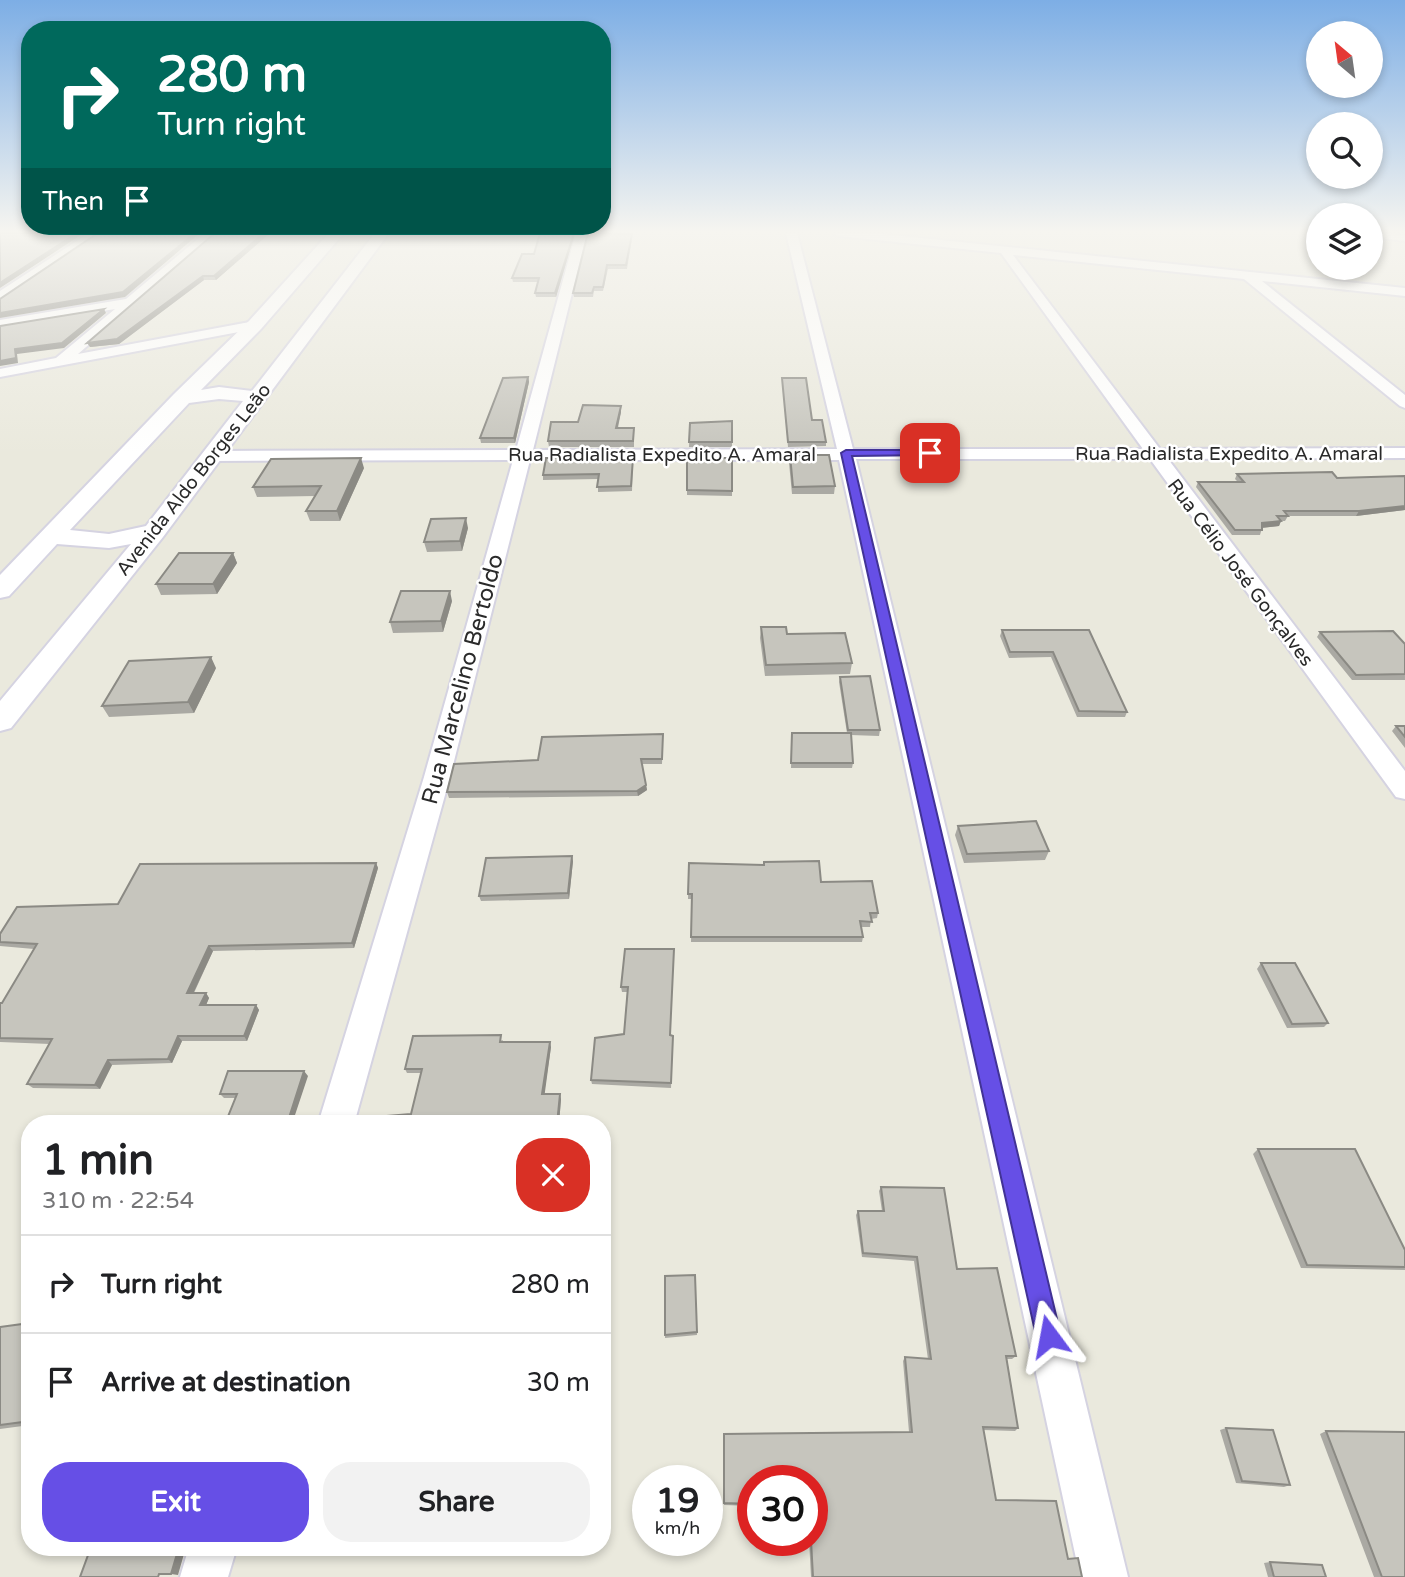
<!DOCTYPE html>
<html lang="en">
<head>
<meta charset="utf-8">
<style>
  body { margin:0; font-family:"Varela Round",sans-serif; background:#f2f2f2; color:#202124; height:100vh; display:flex; flex-direction:column; font-size:26px; white-space:nowrap }
  * { box-sizing:border-box; margin:0 }
  p { font-size:23px; color:#757577 }
  .icon { flex:none; width:38px; height:38px; fill:none; stroke:currentColor; stroke-width:2; stroke-linecap:round; stroke-linejoin:round }
  .map { position:relative; flex:1; overflow:hidden }
  .details { position:absolute; left:21px; top:1115px; width:590px; height:441px; display:flex; flex-direction:column; background:#fff; border-radius:28px; box-shadow:0 4px 10px #0003 }
  .details>* { flex:none }
  .hud { position:absolute; left:21px; top:21px; width:590px; height:214px; border-radius:28px; box-shadow:0 4px 10px #0003; background:#00695c; color:#fff; overflow:hidden }
  .needle { width:46px; rotate:331deg }
  .controls { position:absolute; left:1306px; top:21px; display:grid; gap:14px }
  .controls a { display:grid; place-items:center; width:77px; height:77px; border-radius:50%; background:#fff; box-shadow:0 4px 10px #0003; font-size:35px }
  .speed { position:absolute; left:632px; top:1465px; display:flex; gap:14px; font-size:35px; font-weight:700; text-align:center }
  .speed>* { display:grid; place-content:center; width:91px; height:91px; border-radius:50%; background:#fff; box-shadow:0 4px 10px #0003; line-height:1 }
  .speed small { font-size:18px; font-weight:400 }
  .speed .limit { border:10px solid #d22; background:#fff; color:#111 }
  .pin { position:absolute; display:grid; place-items:center; width:60px; height:60px; color:#fff; margin:-30px; border-radius:14px; box-shadow:0 4px 10px #0006 }
  .me { position:absolute; width:77px; margin:-38px; rotate:347deg; stroke-linejoin:round; filter:drop-shadow(0 0 5px #0008) }
  .turn { display:flex; align-items:center; gap:24px; height:147px; padding:0 21px; font-size:32px }
  .turn .icon { width:91px; height:91px; stroke-width:2.5 }
  .turn b { display:block; font-size:49px; line-height:60px }
  .then { display:flex; align-items:center; height:66px; padding:0 21px; background:#0003; gap:14px; font-size:26px }
  .round { display:grid; place-items:center; flex:none; width:74px; height:74px; border-radius:28px; background:#f2f2f2 }
  .headline { display:flex; align-items:center; justify-content:space-between; height:119px; padding:0 21px }
  h1 { font-size:42px; font-weight:700; line-height:52px }
  .cta { display:flex; gap:14px; margin-top:auto; padding:14px 21px }
  .cta a { flex:1; height:80px; border-radius:28px; background:#664fe6; color:#fff; font-size:28px; font-weight:700; line-height:80px; text-align:center }
  .cta a+a { background:#f2f2f2; color:#202124 }
  ul { padding:0; list-style:none }
  li { display:flex; align-items:center; gap:21px; height:98px; padding:0 21px; border-top:2px solid #e0e0e0 }
  li div { flex:1 }
  li b { display:block; font-size:26px }
  li em { font-style:normal }
  .map>svg:first-child { display:block }
  .lines { fill:none; stroke-linecap:round; stroke-linejoin:round }
  .minor-casing { stroke:#d5d3e1; stroke-width:4 }
  .tertiary-casing { stroke:#d5d3e1; stroke-width:4 }
  .minor { fill:#fff; fill-rule:evenodd }
  .tertiary { fill:#fff; fill-rule:evenodd }
  .wall { fill:#aaa9a3 }
  .shaded-wall { fill:#8b8a84 }
  .building { fill:#c6c5bd; stroke:#8b8a84; stroke-width:2 }
  .route { fill:#664fe6; stroke:#423396; stroke-width:2 }
  .labels { text-anchor:middle; stroke-width:5; stroke-linejoin:round; paint-order:stroke }
  .far-street-label { font-size:19px; fill:#2a2a2a; stroke:#fff }
  .street-label { font-size:23px; fill:#2a2a2a; stroke:#fff }
</style>
</head>
<body>
<div class="map">
<svg width="1405" height="1577" viewBox="0 0 1405 1577">
  <rect width="100%" height="100%" fill="#eae9dd"/>
  <g class="lines">
    <defs>
      <path id="minor" d="M89,233h13l-102,68v-10z
        M205,233h12l-139,121 177,-33 5,1v6l-260,49v-8l56,-11 59,-49 -115,19v-8l126,-21z
        M576,233h11l-54,217 304,-1 -51,-216h11l56,216h290l-142,-196 -163,-17 -5,-3h40l532,55v8l-143,-15 143,114v13l-5,-2 -156,-127 -231,-24 147,194 245,-1v10l-237,1 237,312v28l-9,-2 -246,-338h-294l272,1118h-48l-241,-1117h-309l-80,317 -96,347h-36l106,-347 89,-317 -300,1 -9,-5 9,-5 303,-1z
        M1370,233l35,2v6l-35,-4z
        M189,1547h48l-9,30h-48z"/>
      <path id="tertiary" d="M329,233h15l-83,96 -60,61 18,-3 33,4 123,-158h14l-226,304 -152,191 -11,3v-30l131,-157 -22,4 -52,-4 -48,52 -9,2v-23l174,-181 75,-73zM219,399l24,2 -97,125 -37,8 -39,-4 119,-127z"/>
    </defs>
    <use href="#minor" class="minor-casing"/>
    <use href="#tertiary" class="tertiary-casing"/>
    <use href="#minor" class="minor"/>
    <use href="#tertiary" class="tertiary"/>
  </g>
  <path class="wall" d="M215,233h55l-54,47h-12l-85,64 -29,3z
    M540,233h35l-19,64h-20l-1,-4 3,-11h-25l-1,-4 22,-24z
    M619,235l13,3 -5,31h-19l-5,22h-9l-1,6h-19l-1,-4z
    M528,377l1,5 -14,61h-34l-1,-5z
    M782,378l44,64v4l-38,1z
    M621,406v6l-3,16h16v19h-85l-1,-6 30,-19z
    M732,421v26h-43l1,-24z
    M790,455l45,31 -1,8h-42l-3,-31z
    M633,458l-1,33 -34,1v-13l-55,1v-5z
    M687,458h45v38l-45,-1z
    M364,468l-24,53h-30l-4,-10 9,-15 -58,1 -4,-10z
    M1237,474l100,4 68,-2v34l-49,6h-68l-3,5h-4l-2,5 -17,2 -2,7h-28l-36,-48 2,-5h40l-3,-3z
    M468,528l-6,23 -35,1 -3,-10z
    M233,553l4,10 -20,31 -56,1 -5,-11z
    M452,601l-9,31 -50,1 -3,-11z
    M761,627l26,7 65,29 -2,11 -85,2 -5,-38z
    M1002,630h87l38,82 -2,5h-48l-26,-60 -42,1 -9,-22z
    M1320,632l85,12v36h-53l-35,-43z
    M216,668l-22,45 -85,4 -7,-11z
    M840,677l40,53 -1,6 -28,-1 2,28 -1,5h-61l1,-35h55l-8,-51z
    M1396,726h9v22l-13,-17z
    M663,734l-1,30h-20l5,26 -9,6 -189,2 -2,-6 91,-32z
    M958,826l91,25 -4,9 -81,3 -9,-28z
    M573,861l-4,38 -88,2 -2,-5z
    M376,863l2,5 -24,80 -141,3 -19,42h12l3,5 -3,7h50l3,5 -12,31h-65l-10,22 -60,2 -12,24 -67,-1 -6,-4 23,-40 -50,-2v-39h2l32,-54 -34,-3v-12l118,-30z
    M689,863l132,19 57,31 -1,5 -6,1 -1,8h-9l2,10 -1,5h-171l1,-43h-4z
    M625,949l48,91 -2,48 -79,-4 -1,-4 33,-46 3,-42h-5l-1,-5z
    M1261,963l67,60 -4,4 -37,1 -30,-59z
    M503,1040l-1,2 49,5 -7,47 17,5 -2,25h-186l38,-10 10,-41h-14l-2,-4z
    M308,1076l-73,22h-11l-4,-4z
    M1258,1149l147,101v20l-104,-2 -48,-114z
    M881,1187l76,82 59,87 -4,3h-5l11,69 -3,3 -32,-1 13,70 72,59 14,18h-271l-2,-37h3v-60h-60v26l-28,-1v-71l185,-2 -6,-71 2,-4 23,2 -14,-98 -52,-4 -6,-42 2,-4h24l-3,-20z
    M695,1275l2,60 -32,3v-62z
    M30,1323v102l-30,4v-102z
    M1226,1428l64,57 -6,2 -48,-4 -16,-53z
    M1326,1431l79,146h-31l-54,-143z
    M1270,1562l56,15h-58l-4,-14z"/>
  <path class="shaded-wall" d="M77,233h7l-84,55v-5z
    M195,233h5l-75,64 -125,21v-5z
    M264,233h6l-54,47 -2,-4z
    M574,233h1l-19,64 -1,-4z
    M203,276l1,4 -85,64 -29,3 -3,-4z
    M104,309l2,4 -42,35 -47,6 1,9 -18,3v-5l15,-12z
    M528,377l1,5 -14,61 -1,-5z
    M621,406v6l-5,22v-6z
    M361,458l3,10 -24,53 -3,-10z
    M1405,506v4l-49,6 3,-5z
    M466,518l2,10 -6,23 -2,-10z
    M1281,521l-2,5 -19,2 2,-5z
    M233,553l4,10 -20,31 -4,-10z
    M450,591l2,10 -9,31 -2,-11z
    M211,657l5,11 -22,45 -6,-11z
    M646,785l1,5 -9,6 -1,-5z
    M572,856l1,5 -4,38 -1,-6z
    M376,863l2,5 -24,80 -2,-5z
    M209,946l4,5 -22,47 -4,-5z
    M206,993l3,5 -5,12 -4,-5z
    M256,1005l3,5 -12,31 -3,-5z
    M178,1036l4,5 -10,22 -4,-4z
    M550,1042l1,5 -7,52 -2,-5z
    M108,1060l4,5 -12,24 -5,-4z
    M304,1071l4,5 -16,48h-5z
    M560,1094l1,5 -2,25h-2z
    M179,1547h7l-8,28 -7,-1z"/>
  <path class="building" d="M0,233h77l-77,50z
    M98,233h97l-72,59 -123,21v-14z
    M215,233h49l-50,43h-11l-86,63 -30,4z
    M540,233h34l-19,60h-20l4,-15h-27l10,-24h12z
    M588,233l44,1 -6,31h-19l-4,22h-9l-2,6h-19z
    M104,309l-42,34 -47,6 1,9 -16,3v-35z
    M528,377l-14,61h-34l23,-60z
    M782,378h24l6,42h10l4,22h-38z
    M583,405l38,1 -5,22h18l-1,13h-85l3,-19h27z
    M732,421v21h-43l1,-19z
    M790,455h39l6,31 -42,1z
    M361,458l-24,53h-31l15,-25 -68,1 18,-28z
    M546,458h87l-2,28 -34,1 2,-13 -56,1z
    M687,458h45v33l-45,-1z
    M1332,472l5,6 68,-2v30l-46,5h-75l4,5h-11l4,5 -19,2v7h-27l-37,-48h46l-7,-8z
    M466,518l-6,23 -36,1 7,-23z
    M179,553h54l-20,31h-57z
    M401,591h49l-9,30 -51,1z
    M761,627h25l1,7 58,-1 7,30 -86,2z
    M1002,630h87l38,82 -48,-1 -26,-59h-43z
    M1393,631l12,13v30l-49,1 -36,-43z
    M211,657l-23,45 -86,4 27,-45z
    M870,676l10,54h-32l-8,-53z
    M1396,726h9v11z
    M792,733h59l2,30h-62z
    M663,734l-1,25h-21l5,26 -9,6 -190,1 7,-28 84,-4 4,-23z
    M1036,821l13,30 -82,3 -9,-28z
    M572,856l-4,37 -89,3 7,-38z
    M819,861l2,21 51,-1 6,32h-8l2,9 -12,-1 3,16h-172l1,-43h-4l1,-31 75,2v-3z
    M376,863l-24,80 -143,3 -22,47h19l-6,12h56l-12,31h-66l-10,23 -60,1 -13,25 -68,-1 25,-45 -52,-1v-35h2l35,-59 -37,-2v-8l17,-27 101,-3 22,-40z
    M625,949h49l-4,86 3,1 -2,47 -80,-3 4,-42 29,-4 4,-47h-7z
    M1261,963h34l33,60 -36,1z
    M501,1035l-1,7h50l-8,52h18l-3,30h-184l2,-7 36,-3 11,-45h-17l8,-33z
    M228,1071h76l-17,53h-62l12,-30h-17z
    M1258,1149h97l50,101v17l-98,-2z
    M881,1187l63,1 13,81 40,-1 19,88h-10l12,72 -35,-1 13,73 60,1 12,58 10,-1 4,19h-269l-2,-37h1v-60h-60v24l-28,-1v-69l188,-2 -7,-75 26,2 -14,-102 -54,-4 -5,-42h26z
    M695,1275l2,57 -32,3v-59z
    M30,1323v98l-30,4v-98z
    M1226,1428l47,2 17,55 -48,-4z
    M1326,1431l79,1v145h-23z
    M91,1547h88l-8,27h-12l-1,3h-78z
    M1270,1562l52,3 4,12h-52z"/>
  <linearGradient id="sky" x2="0" y2="1"><stop stop-color="#7daee5"/><stop offset="0.51" stop-color="#f6f5f0"/><stop offset="1" stop-color="#f6f5f0" stop-opacity="0"/></linearGradient>
  <rect width="1405" height="454" fill="url(#sky)"/>
  <path class="route" d="M930,450l3,1v4l-81,1 209,880 -4,9 -8,4 -9,-4 -4,-9 -195,-883 5,-3z"/>
  <g class="labels">
    <g class="far-street-label">
      <text x="1229" y="460">Rua Radialista Expedito A. Amaral</text>
      <text x="662" y="461">Rua Radialista Expedito A. Amaral</text>
      <text transform="translate(193 479) rotate(-52)" y="7">Avenida Aldo Borges Leão</text>
      <text transform="translate(1241 572) rotate(53)" y="7">Rua Célio José Gonçalves</text>
    </g>
    <g class="street-label">
      <text transform="translate(462 679) rotate(-75)" y="8">Rua Marcelino Bertoldo</text>
    </g>
  </g>
</svg>
<div class="controls">
<a><svg class="needle" viewBox="-14 -14 28 28"><path d="M0-13l5 13h-10z" fill="#e53935"/><path d="M0 13l5-13h-10z" fill="#757577"/></svg></a>
<a><svg class="icon" aria-label="search" viewBox="0 0 24 24"><circle cx="10" cy="10" r="6"/><path d="M15 15l6 6"/></svg></a>
<a><svg class="icon" aria-label="layers" viewBox="0 0 24 24"><path d="M12 4l9 5-9 5-9-5zM3 14l9 5 9-5"/></svg></a>
</div>
<div class="speed"><div>19<small>km/h</small></div><div class="limit">30</div></div>
<div class="pin" style="left:930px;top:453px;background:#d93025"><svg class="icon" aria-label="arrive" viewBox="0 0 24 24"><path d="M6 21V4h12l-3 4 3 4H6"/></svg></div>
<svg class="me" style="left:1049px;top:1336px" viewBox="-20 -20 40 40"><path d="M0-17L14 15 0 8-14 15z" fill="#664fe6" stroke="#fff" stroke-width="4"/></svg>
<div class="hud">
<div class="turn"><svg class="icon" aria-label="right" viewBox="0 0 24 24"><path d="M7 20v-9h11M14 6l5 5-5 5"/></svg><div><b>280 m</b>Turn right</div></div>
<div class="then">Then<svg class="icon" aria-label="arrive" viewBox="0 0 24 24"><path d="M6 21V4h12l-3 4 3 4H6"/></svg></div>
</div>
<section class="details">
<div class="headline"><div><h1>1 min</h1><p>310 m · 22:54</p></div><a class="round" style="background:#d93025;color:#fff"><svg class="icon" aria-label="close" viewBox="0 0 24 24"><path d="M6 6l12 12M18 6L6 18"/></svg></a></div>
<ul>
<li><svg class="icon" aria-label="right" viewBox="0 0 24 24"><path d="M7 20v-9h11M14 6l5 5-5 5"/></svg><div><b>Turn right</b></div><em>280 m</em></li>
<li><svg class="icon" aria-label="arrive" viewBox="0 0 24 24"><path d="M6 21V4h12l-3 4 3 4H6"/></svg><div><b>Arrive at destination</b></div><em>30 m</em></li>
</ul>
<div class="cta"><a>Exit</a><a>Share</a></div>
</section>
</div>
</body>
</html>
